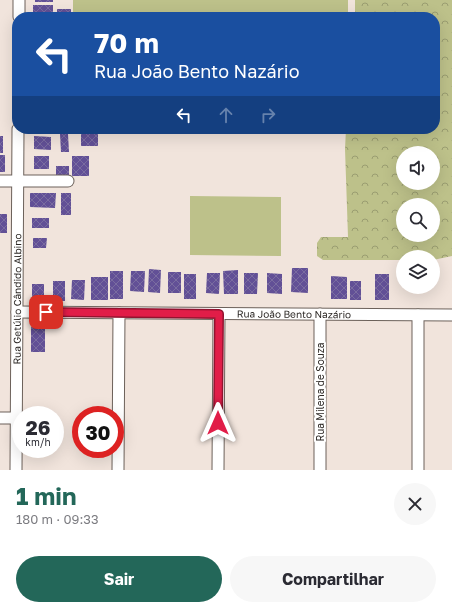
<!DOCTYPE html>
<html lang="pt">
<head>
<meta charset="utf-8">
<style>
  body { margin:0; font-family:"Golos Text",sans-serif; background:#f7f7f7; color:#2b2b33; height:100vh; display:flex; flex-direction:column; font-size:15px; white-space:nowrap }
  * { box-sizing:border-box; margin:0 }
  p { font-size:13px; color:#7c7c81 }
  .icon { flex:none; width:22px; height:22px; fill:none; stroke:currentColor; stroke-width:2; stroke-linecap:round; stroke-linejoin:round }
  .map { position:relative; height:470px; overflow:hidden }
  .sheet { display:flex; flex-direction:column; background:#fff; flex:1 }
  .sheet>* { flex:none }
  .guide { position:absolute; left:12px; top:12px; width:428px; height:122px; border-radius:16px; box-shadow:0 4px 16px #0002; background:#1a4fa0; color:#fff; overflow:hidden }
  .buttons { position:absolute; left:396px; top:146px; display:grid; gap:8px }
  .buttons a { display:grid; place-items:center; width:44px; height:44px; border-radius:50%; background:#fff; box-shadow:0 4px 16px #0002; font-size:20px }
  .speed { position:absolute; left:12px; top:406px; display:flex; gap:8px; font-size:20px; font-weight:700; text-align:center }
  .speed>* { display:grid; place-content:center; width:52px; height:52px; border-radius:50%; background:#fff; box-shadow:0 4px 16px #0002; line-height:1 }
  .speed small { font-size:10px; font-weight:400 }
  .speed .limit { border:6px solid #d22; background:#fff; color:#111 }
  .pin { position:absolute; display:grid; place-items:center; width:34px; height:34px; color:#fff; margin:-17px; border-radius:8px; box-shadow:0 2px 6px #0006 }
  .me { position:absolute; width:44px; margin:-22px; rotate:0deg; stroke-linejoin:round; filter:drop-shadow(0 0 3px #0008) }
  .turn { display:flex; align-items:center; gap:14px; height:84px; padding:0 16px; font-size:18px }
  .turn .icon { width:52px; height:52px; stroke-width:2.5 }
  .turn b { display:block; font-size:28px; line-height:34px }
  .lanes { display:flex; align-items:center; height:38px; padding:0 16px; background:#0003; justify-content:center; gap:20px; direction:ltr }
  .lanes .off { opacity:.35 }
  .round { display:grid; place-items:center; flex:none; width:42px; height:42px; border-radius:21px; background:#f7f7f7 }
  .summary { display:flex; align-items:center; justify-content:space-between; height:68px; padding:0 16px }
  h1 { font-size:24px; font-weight:700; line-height:30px; color:#236759 }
  .button { display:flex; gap:8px; margin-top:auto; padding:8px 16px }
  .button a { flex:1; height:46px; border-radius:24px; background:#236759; color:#fff; font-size:16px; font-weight:700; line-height:46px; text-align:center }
  .button a+a { background:#f7f7f7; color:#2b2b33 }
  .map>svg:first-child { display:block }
  .green { fill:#bdc18a }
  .forest { fill:url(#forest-crowns); fill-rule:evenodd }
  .building { fill:url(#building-cross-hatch) }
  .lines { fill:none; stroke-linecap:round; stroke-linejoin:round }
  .street-casing { stroke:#6c615a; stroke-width:13 }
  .street { stroke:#fff; stroke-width:11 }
  .route-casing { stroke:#92132f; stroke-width:10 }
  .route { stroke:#e11d48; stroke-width:7 }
  .labels { text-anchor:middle; stroke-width:4; stroke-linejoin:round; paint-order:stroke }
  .street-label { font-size:10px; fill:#2d2926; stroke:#fff }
</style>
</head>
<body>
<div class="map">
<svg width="452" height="470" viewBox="0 0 452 470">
  <defs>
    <pattern id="forest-crowns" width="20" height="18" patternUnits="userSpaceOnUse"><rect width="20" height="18" fill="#bdc18a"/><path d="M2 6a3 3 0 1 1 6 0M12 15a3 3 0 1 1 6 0" fill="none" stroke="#9a9d71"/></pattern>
    <pattern id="building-cross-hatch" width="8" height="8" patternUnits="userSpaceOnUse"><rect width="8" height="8" fill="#625096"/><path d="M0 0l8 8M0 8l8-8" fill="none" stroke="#7a6ca0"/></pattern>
  </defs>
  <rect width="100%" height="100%" fill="#f1e4dc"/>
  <path class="green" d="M73,0h275v17h-275z
    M190,196l91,1v59l-91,-1z"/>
  <path class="forest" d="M355,0h97v256l-19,4v-3h-30v3h-80l-6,-4v-13l4,-6h27l-3,-88 1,-20h89v-112h-80zM403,153h30v30h-30zM403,205h30v30h-30z"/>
  <path class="building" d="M35,0h18v2h-18z
    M33,5h20v12h-20z
    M57,9h14v8h-14z
    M60,134h8l1,18h-8z
    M81,134h17v12h-17z
    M0,136h3v17h-3z
    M34,136l17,1v13l-17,-1z
    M0,155h5v17h-5z
    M34,156h15v13h-15z
    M72,156h17v20h-17z
    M56,166h13v10h-13z
    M30,193h26l-1,15 -25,-1z
    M61,193h10v22h-10z
    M0,214h7v19h-7z
    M32,218h17v10h-17z
    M33,238h14l-1,10h-13z
    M292,268h16v25l-17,-1z
    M149,269l12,1 -1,23 -12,-1z
    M238,270v24h-14l-1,-23z
    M110,271h13v28h-13z
    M131,271h14l-1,21 -14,-1z
    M168,272h13v21h-13z
    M207,273h13l-1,21 -13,-1z
    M244,273h14l-1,21h-13z
    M267,273l15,1v20l-15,-1z
    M184,274h12v25h-12z
    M375,274h14v26h-14z
    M331,276l16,1v22h-16z
    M91,277h17v23h-17z
    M72,280h13l-1,20 -13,-1z
    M53,281h12v20h-12z
    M350,281h11v19h-11z
    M32,284h12v16h-12z
    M31,327h14v25h-14z"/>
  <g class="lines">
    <defs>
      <g id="street">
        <path d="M19,17v-17"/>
        <path d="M0,181h68"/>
        <path id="s1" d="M17,312l435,3"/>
        <path d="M418,315v155"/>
        <path d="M0,418h16"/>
        <path id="s2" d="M16,470l2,-341"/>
        <path d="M118,470l1,-157"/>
        <path d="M218,470l1,-156"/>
        <path d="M320,470v-156"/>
      </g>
    </defs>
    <use href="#street" class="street-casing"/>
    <use href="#street" class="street"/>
  </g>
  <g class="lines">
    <defs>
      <path id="route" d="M46,312l173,2 -1,109"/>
    </defs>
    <use href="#route" class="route-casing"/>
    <use href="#route" class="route"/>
  </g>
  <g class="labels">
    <g class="street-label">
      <text dy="4" stroke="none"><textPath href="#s2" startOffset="171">Rua Getúlio Cândido Albino</textPath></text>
      <text dy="4" stroke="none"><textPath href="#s1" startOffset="277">Rua João Bento Nazário</textPath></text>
      <text transform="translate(320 392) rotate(-90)" y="4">Rua Milena de Souza</text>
    </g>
  </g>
</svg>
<div class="buttons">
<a><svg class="icon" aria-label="sound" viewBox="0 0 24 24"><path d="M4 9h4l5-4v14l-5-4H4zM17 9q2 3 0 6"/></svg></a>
<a><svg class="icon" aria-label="search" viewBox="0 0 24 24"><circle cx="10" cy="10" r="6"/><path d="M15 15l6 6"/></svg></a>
<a><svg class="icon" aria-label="layers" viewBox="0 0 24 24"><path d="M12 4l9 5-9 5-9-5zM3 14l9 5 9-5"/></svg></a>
</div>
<div class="speed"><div>26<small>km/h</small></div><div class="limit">30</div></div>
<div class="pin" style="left:46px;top:312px;background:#d93025"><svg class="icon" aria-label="arrive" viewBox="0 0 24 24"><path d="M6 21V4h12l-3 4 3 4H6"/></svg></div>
<svg class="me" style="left:218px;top:423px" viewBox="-20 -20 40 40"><path d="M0-17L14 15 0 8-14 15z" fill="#e11d48" stroke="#fff" stroke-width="4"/></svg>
<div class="guide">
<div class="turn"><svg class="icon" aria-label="left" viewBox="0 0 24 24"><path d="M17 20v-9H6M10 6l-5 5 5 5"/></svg><div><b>70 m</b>Rua João Bento Nazário</div></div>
<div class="lanes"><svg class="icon" aria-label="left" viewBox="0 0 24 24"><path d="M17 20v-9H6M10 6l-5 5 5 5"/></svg><svg class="icon off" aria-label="ahead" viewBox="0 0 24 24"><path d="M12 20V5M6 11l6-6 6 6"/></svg><svg class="icon off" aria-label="right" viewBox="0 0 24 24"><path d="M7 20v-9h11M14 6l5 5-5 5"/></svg></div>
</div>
</div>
<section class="sheet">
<div class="summary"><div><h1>1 min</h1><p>180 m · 09:33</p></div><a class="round"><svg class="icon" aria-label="close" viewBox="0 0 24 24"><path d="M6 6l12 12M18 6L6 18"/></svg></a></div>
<div class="button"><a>Sair</a><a>Compartilhar</a></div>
</section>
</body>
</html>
